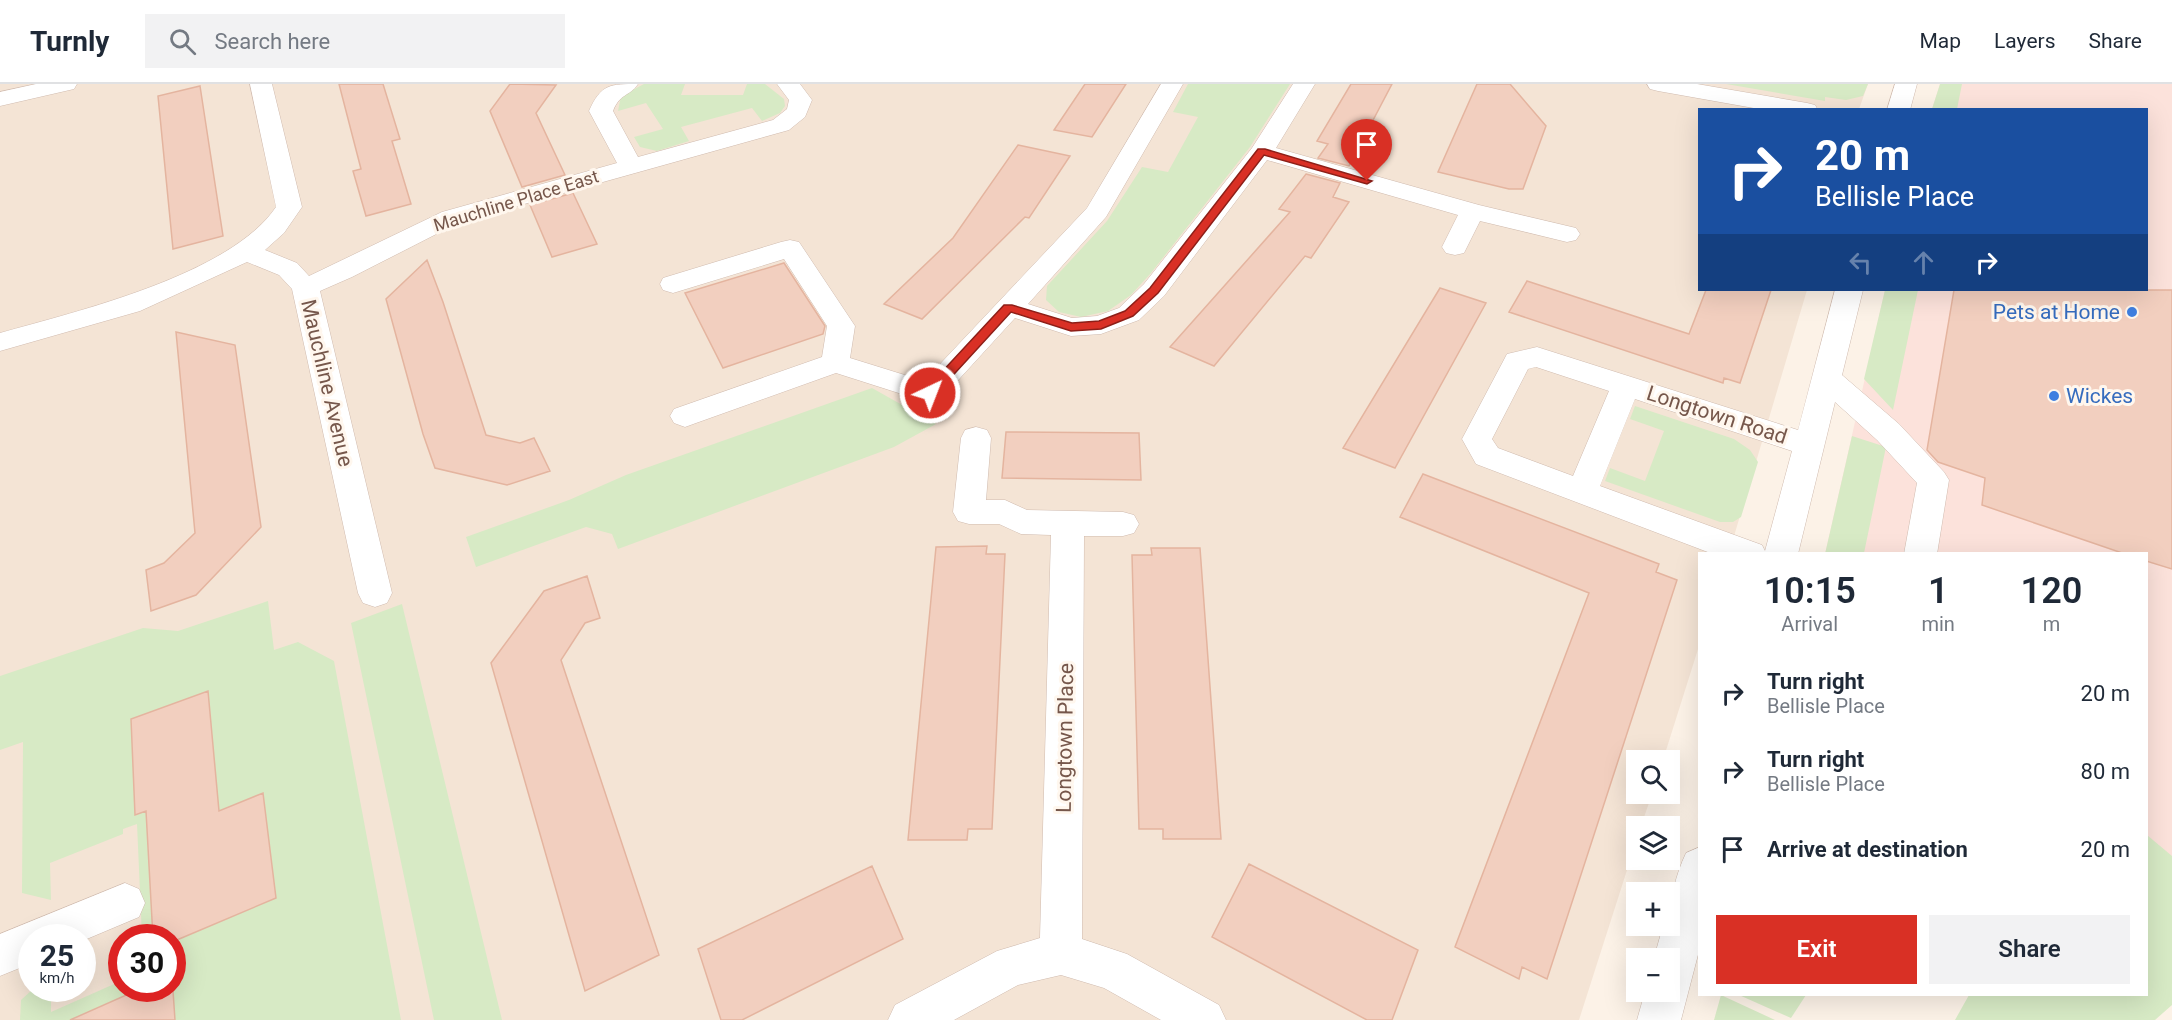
<!DOCTYPE html>
<html lang="en">
<head>
<meta charset="utf-8">
<style>
  body { margin:0; font-family:Roboto,sans-serif; background:#f2f2f3; color:#1f2937; height:100vh; display:flex; flex-direction:column; font-size:22px; white-space:nowrap }
  * { box-sizing:border-box; margin:0 }
  p { font-size:20px; color:#747a83 }
  .icon { flex:none; width:33px; height:33px; fill:none; stroke:currentColor; stroke-width:2; stroke-linecap:round; stroke-linejoin:round }
  .map { position:relative; flex:1; overflow:hidden }
  .details { position:absolute; left:1698px; top:468px; width:450px; height:444px; display:flex; flex-direction:column; background:#fff; border-radius:0px; box-shadow:0 6px 24px #0002 }
  .details>* { flex:none }
  .top-card { position:absolute; left:1698px; top:24px; width:450px; height:183px; border-radius:0px; box-shadow:0 6px 24px #0002; background:#1a4fa0; color:#fff; overflow:hidden }
  .fabs { position:absolute; left:1626px; top:666px; display:grid; gap:12px }
  .fabs a { display:grid; place-items:center; width:54px; height:54px; border-radius:0px; background:#fff; box-shadow:0 6px 24px #0002; font-size:30px }
  .speed { position:absolute; left:18px; top:840px; display:flex; gap:12px; font-size:30px; font-weight:700; text-align:center }
  .speed>* { display:grid; place-content:center; width:78px; height:78px; border-radius:50%; background:#fff; box-shadow:0 6px 24px #0002; line-height:1 }
  .speed small { font-size:15px; font-weight:400 }
  .speed .limit { border:9px solid #d22; background:#fff; color:#111 }
  .pin { position:absolute; display:grid; place-items:center; width:51px; height:51px; color:#fff; margin:-62px -26px; border-radius:50% 50% 50% 0; rotate:-45deg; box-shadow:0 0 6px #0007 }
  .pin .icon { rotate:45deg }
  .me { position:absolute; width:66px; margin:-33px; rotate:43deg; stroke-linejoin:round; filter:drop-shadow(0 0 4px #0008) }
  .turn { display:flex; align-items:center; gap:21px; height:126px; padding:0 18px; font-size:27px }
  .turn .icon { width:78px; height:78px; stroke-width:2.5 }
  .turn b { display:block; font-size:42px; line-height:51px }
  .lanes { display:flex; align-items:center; height:57px; padding:0 18px; background:#0003; justify-content:center; gap:30px; direction:ltr }
  .lanes .off { opacity:.35 }
  .eta { display:flex; justify-content:space-evenly; align-items:center; height:102px; text-align:center }
  .eta b { font-size:36px; font-weight:600; line-height:42px }
  .primary-button { display:flex; gap:12px; margin-top:auto; padding:12px 18px }
  .primary-button a { flex:1; height:69px; border-radius:0px; background:#d93025; color:#fff; font-size:24px; font-weight:600; line-height:69px; text-align:center }
  .primary-button a+a { background:#f2f2f3; color:#1f2937 }
  ul { padding:0; list-style:none }
  li { display:flex; align-items:center; gap:18px; height:78px; padding:0 18px }
  li div { flex:1 }
  li b { display:block; font-size:22px }
  li em { font-style:normal }
  header { display:flex; align-items:center; gap:36px; box-sizing:border-box; height:84px; padding:0 30px; background:#fff; border-bottom:2px solid #e0e1e3 }
  header strong { font-size:28px }
  nav { display:flex; gap:33px; margin-inline-start:auto; font-size:21px }
  .search { width:420px; height:54px; background:#f2f2f3; display:flex; align-items:center; gap:15px; box-sizing:border-box; padding:0 21px; border-radius:0px; color:#747a83; font-size:22px }
  .map>svg:first-child { display:block }
  .residential { fill:#f4e4d5; fill-rule:evenodd }
  .commercial { fill:#fce2db }
  .green { fill:#d7eac5 }
  .building { fill:#f2cfbf; stroke:#e4b49f; stroke-width:1.5 }
  .lines { fill:none; stroke-linecap:round; stroke-linejoin:round }
  .minor-casing { stroke:#d0bbaf; stroke-width:1 }
  .minor { fill:#fff; fill-rule:evenodd }
  .route { fill:#d93025; stroke:#8d1f18; stroke-width:1.5 }
  .shop-dot { fill:#3f7fe0; stroke:#fff7ee; stroke-width:2 }
  .labels { text-anchor:middle; stroke-width:6; stroke-linejoin:round; paint-order:stroke }
  .far-street-label { font-size:18px; fill:#76574b; stroke:#fff7ee }
  .shop-label { font-size:21px; fill:#366cbe; stroke:#fff7ee; text-anchor:end }
  .street-label { font-size:21px; fill:#76574b; stroke:#fff7ee }
</style>
</head>
<body>
<header>
<strong>Turnly</strong>
<div class="search"><svg class="icon" aria-label="search" viewBox="0 0 24 24"><circle cx="10" cy="10" r="6"/><path d="M15 15l6 6"/></svg>Search here</div>
<nav><a>Map</a><a>Layers</a><a>Share</a></nav>
</header>
<div class="map">
<svg width="2172" height="936" viewBox="0 0 2172 936">
  <rect width="100%" height="100%" fill="#fcf2e7"/>
  <path class="residential" d="M0,0h1868l-9,25 -159,1v180h107l-78,263 -29,1 -1,92 -36,114h-27v34h16l-11,32h-5v16l-57,178h-1579zM32,854h50v50h-50zM122,854h50v50h-50z"/>
  <path class="commercial" d="M1940,0h232v788l-25,-21 -1,-297h-321l60,-264h261v-180l-214,-1z"/>
  <path class="green" d="M644,0h41l-4,11h62l4,-11h18l19,15 1,7 -5,7 -18,8 -10,-13 -71,19 8,14 -32,10 -17,-4 -6,-10 29,-8 -17,-26 -28,8 3,-15z
    M1188,0h102l-40,63 -99,126 -20,22 -23,16 -27,6 -22,-5 -13,-12 1,-14 60,-65 35,-54 26,5 30,-55 -25,-5z
    M1726,0h142l-5,12 -17,4 -21,-3v4z
    M1940,0h22l-5,25h-25z
    M1885,206h33l-25,120 -29,-31z
    M872,304l64,36 -42,23 -276,102 -6,-15 -26,-7 -110,40 -10,-30 103,-37 57,-25z
    M1635,322l99,33 16,11 8,12 -17,55 -8,5h-13l-115,-41 5,-13 35,13 19,-50 -34,-12z
    M1852,352l34,11 -22,106 -39,1z
    M268,517l6,49 24,-8 36,19 67,359h-381l1,-20 12,-11h18v23l70,-31 1,7h50v-50l-30,-1 -5,-113 -14,5v5l-73,29 1,37 -29,-7 1,-151 -23,8v-74l143,-48 35,3z
    M402,520l100,416h-68l-83,-397z
    M2147,751l25,21v149l-17,15h-200l14,-25 177,-1z
    M1721,911l54,25h-61z
    M1739,911h67l-15,23z"/>
  <path class="building" d="M339,0h44l17,55 -8,2 19,63 -45,12 -13,-45 8,-2z
    M510,0l46,1 -20,28 29,62 -43,12 -32,-76z
    M1085,0h41l-34,53 -38,-7z
    M1351,0h41l-43,82 -31,-8 10,-14 -11,-3z
    M1477,0h33l36,42 -23,63h-14l-71,-17z
    M200,2l23,150 -50,13 -15,-153z
    M1018,61l52,11 -41,62 -4,-1 -103,102 -38,-15 69,-66z
    M1306,90l34,9 -7,14 16,5 -38,56 -6,-2 -91,110 -44,-19 120,-135 -11,-3z
    M573,109l24,51 -45,13 -22,-52z
    M427,176l16,42 43,133 34,8 14,-5 16,33 -43,14 -72,-17 -12,-34 -37,-135z
    M784,179l41,63 -2,8 -100,34 -38,-75z
    M1527,197l162,53 17,-44h65l-31,93 -16,-5 -1,5 -214,-71z
    M1440,204l46,15 -91,165 -52,-20z
    M1954,206h218v279l-26,-8v-7h-21l-143,-49 3,-27 -47,-16 -11,-12z
    M176,248l59,13 26,182 -65,68 -45,16 -5,-41 18,-7 31,-30z
    M1006,348l133,1 2,47 -139,-2z
    M1423,390l236,90 -3,8 21,8 -130,399 -25,-12 -3,12 -64,-32 134,-354 -189,-76z
    M987,462l-1,8h19l-13,275h-24l-1,11h-59l28,-293z
    M1151,464h49l21,291h-58v-10h-24l-7,-274h20z
    M587,492l13,42 -15,5 -24,37 98,295 -74,36 -94,-328 53,-72z
    M208,607l11,120 44,-18 13,105 -104,44v-4h-19l-7,-127 -11,4 -4,-96z
    M1249,780l169,86 -26,70h-25l-155,-83z
    M872,782l31,73 -161,81h-21l-23,-71z
    M172,892l3,44h-105l72,-32h30z"/>
  <g class="lines">
    <defs>
      <path id="minor" d="M36,0h41l-3,5 -74,17v-14z
        M250,0h22l30,123 -18,26 -19,17 32,13 12,13 133,-64 175,-49 -28,-52c12,-27 21,-27 49,-27 -9,13 -18,9 -25,27l25,46 135,-37 14,-11 2,-9 -12,-16h23l12,16 -7,17 -16,13 -329,92 -108,55 -32,14 72,302 -5,10 -12,4 -12,-4 -5,-10 -66,-304 -13,-14 -32,-13 -107,49 -140,40v-18c78,-22 230,-58 276,-126z
        M1161,0h22l-77,133 -78,87 44,14 25,-2 22,-8 25,-24 108,-136 41,-64h22l-39,64 203,57 97,23 4,6 -4,6 -9,2 -87,-21 -16,32 -9,2 -9,-2 -4,-6 16,-32 -191,-55 -103,136 -25,24 -38,14 -30,2 -56,-18 -75,82 -10,3 -94,-30 -140,50 -11,4 -11,-4 -4,-7 4,-7 148,-52 5,-31 -43,-67 -111,34 -10,-3 -3,-6 3,-6 118,-36 9,-2 9,2 56,84 -5,32 74,23 163,-173z
        M1647,0h50l110,19 8,2 3,5h-53l-107,-19 -8,-2z
        M1895,0h22l-7,26h-23z
        M1835,206h28l-21,85 57,49 45,48 5,8 -12,74h-33l13,-71 -40,-43 -42,-38 -37,152h-85l-237,-90 -14,-25 45,-85 30,-7 261,83zM1536,283l73,24 -36,85 -75,-28 -6,-9 36,-70zM1635,315l157,52 -27,100 -3,-6 -162,-59z
        M976,343l11,3 4,8 -5,62h19l22,10 96,2 11,3 5,9 -5,9 -11,3h-39l-2,403 45,15 92,51 7,15h-65l-57,-32 -43,-13 -43,10 -64,35h-66l7,-15 102,-54 43,-13 11,-403 -30,-1 -22,-10h-30l-11,-3 -5,-9 8,-74 4,-8z
        M1700,763v100l-19,73h-44l8,-28h25v-34h-16l9,-32h7c0,-26 5,-50 16,-73z
        M125,799l14,6 6,14 -6,14 -57,24v-3h-50v25l-32,13v-42z"/>
    </defs>
    <use href="#minor" class="minor-casing"/>
    <use href="#minor" class="minor"/>
  </g>
  <path class="route" d="M1258,65h7l107,32 -5,3 -103,-29 -106,138 -25,23 -32,13 -30,2 -60,-19 -77,84h-9v-6l79,-85h8l60,18 27,-2 26,-10 25,-23z"/>
  <g class="shop-dot">
    <circle cx="2132" cy="228" r="6"/>
    <circle cx="2054" cy="312" r="6"/>
  </g>
  <g class="labels">
    <g class="far-street-label">
      <text transform="translate(516 117) rotate(-17)" y="6">Mauchline Place East</text>
    </g>
    <g class="shop-label">
      <text x="2120" y="235">Pets at Home</text>
      <text x="2066" y="319" text-anchor="start">Wickes</text>
    </g>
    <g class="street-label">
      <text transform="translate(327 299) rotate(77)" y="7">Mauchline Avenue</text>
      <text transform="translate(1717 331) rotate(18)" y="7">Longtown Road</text>
      <text transform="translate(1065 654) rotate(-89)" y="7">Longtown Place</text>
    </g>
  </g>
</svg>
<div class="fabs">
<a><svg class="icon" aria-label="search" viewBox="0 0 24 24"><circle cx="10" cy="10" r="6"/><path d="M15 15l6 6"/></svg></a>
<a><svg class="icon" aria-label="layers" viewBox="0 0 24 24"><path d="M12 4l9 5-9 5-9-5zM3 14l9 5 9-5"/></svg></a>
<a>+</a>
<a>−</a>
</div>
<div class="speed"><div>25<small>km/h</small></div><div class="limit">30</div></div>
<div class="pin" style="left:1367px;top:97px;background:#d93025"><svg class="icon" aria-label="arrive" viewBox="0 0 24 24"><path d="M6 21V4h12l-3 4 3 4H6"/></svg></div>
<svg class="me" style="left:930px;top:309px" viewBox="-20 -20 40 40"><circle r="17" fill="#d93025" stroke="#fff" stroke-width="3"/><path d="M0-11L8 9 0 5-8 9z" fill="#fff"/></svg>
<div class="top-card">
<div class="turn"><svg class="icon" aria-label="right" viewBox="0 0 24 24"><path d="M7 20v-9h11M14 6l5 5-5 5"/></svg><div><b>20 m</b>Bellisle Place</div></div>
<div class="lanes"><svg class="icon off" aria-label="left" viewBox="0 0 24 24"><path d="M17 20v-9H6M10 6l-5 5 5 5"/></svg><svg class="icon off" aria-label="ahead" viewBox="0 0 24 24"><path d="M12 20V5M6 11l6-6 6 6"/></svg><svg class="icon" aria-label="right" viewBox="0 0 24 24"><path d="M7 20v-9h11M14 6l5 5-5 5"/></svg></div>
</div>
<section class="details">
<div class="eta">
<div><b>10:15</b><p>Arrival</p></div>
<div><b>1</b><p>min</p></div>
<div><b>120</b><p>m</p></div>
</div>
<ul>
<li><svg class="icon" aria-label="right" viewBox="0 0 24 24"><path d="M7 20v-9h11M14 6l5 5-5 5"/></svg><div><b>Turn right</b><p>Bellisle Place</p></div><em>20 m</em></li>
<li><svg class="icon" aria-label="right" viewBox="0 0 24 24"><path d="M7 20v-9h11M14 6l5 5-5 5"/></svg><div><b>Turn right</b><p>Bellisle Place</p></div><em>80 m</em></li>
<li><svg class="icon" aria-label="arrive" viewBox="0 0 24 24"><path d="M6 21V4h12l-3 4 3 4H6"/></svg><div><b>Arrive at destination</b></div><em>20 m</em></li>
</ul>
<div class="primary-button"><a>Exit</a><a>Share</a></div>
</section>
</div>
</body>
</html>
